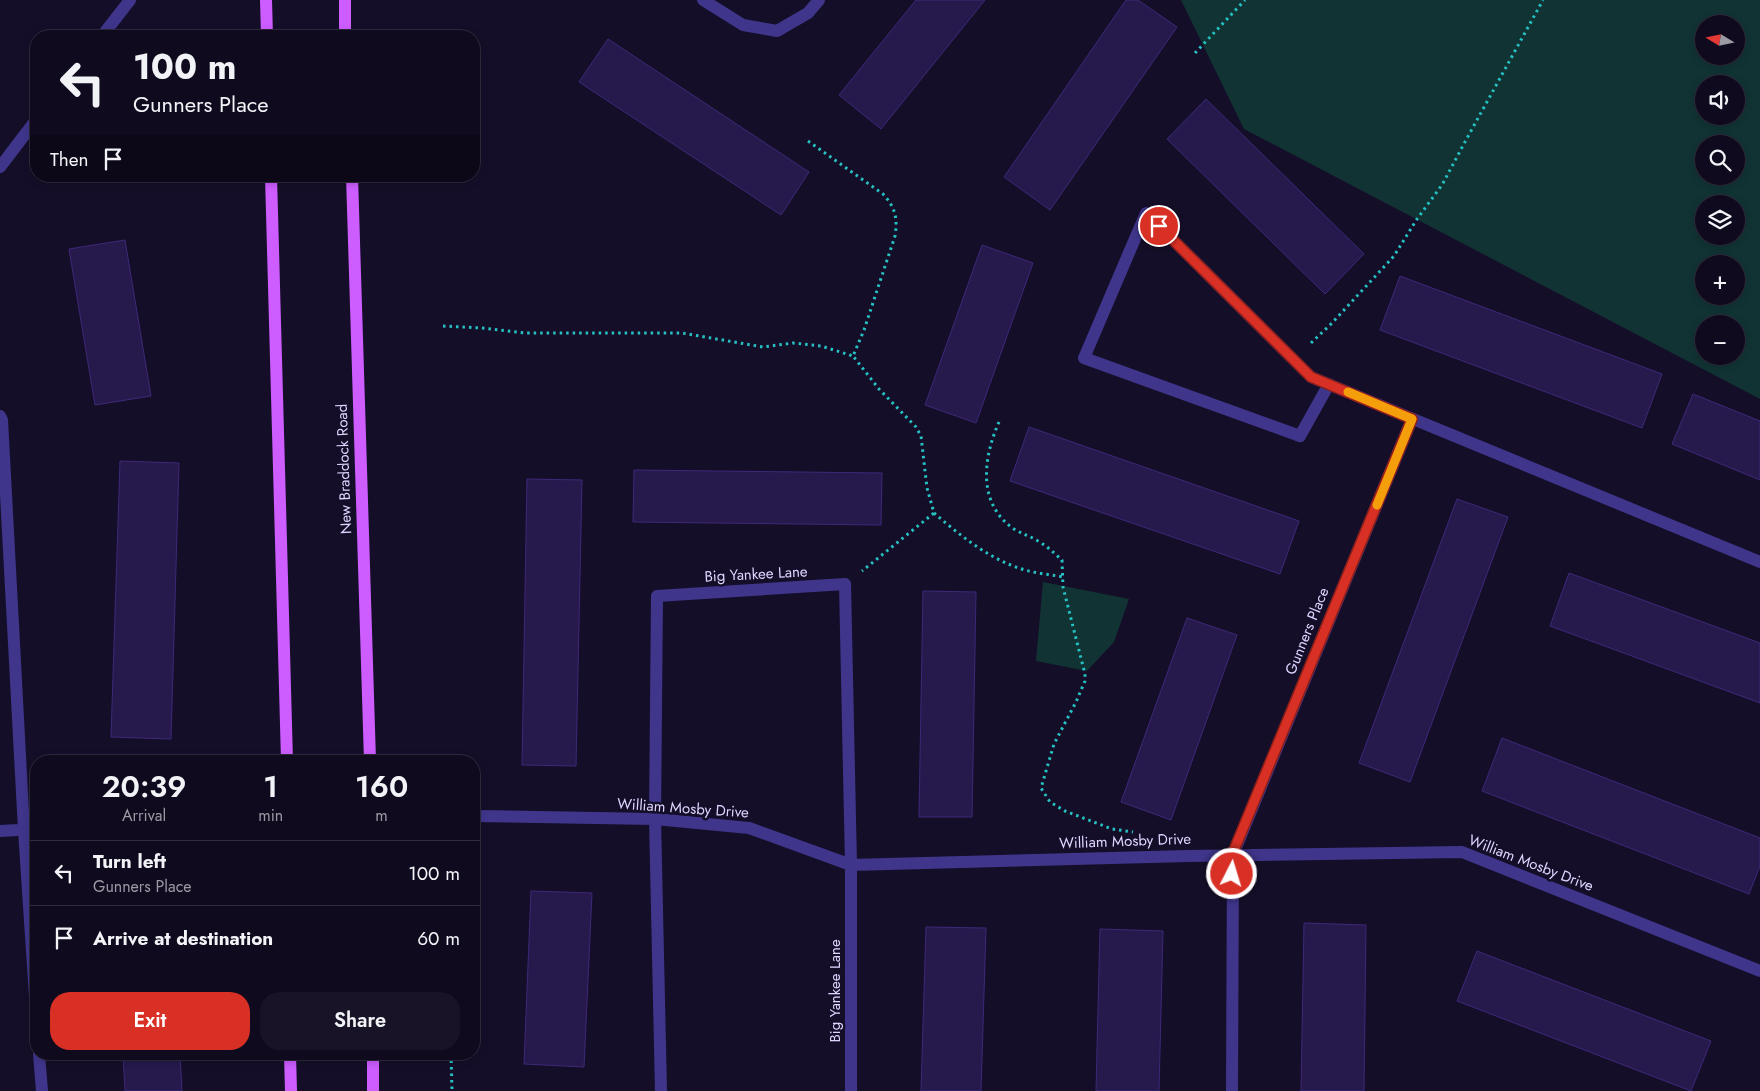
<!DOCTYPE html>
<html lang="en">
<head>
<meta charset="utf-8">
<style>
  body { margin:0; font-family:Jost,sans-serif; background:#191328; color:#f1f3f6; height:100vh; display:flex; flex-direction:column; font-size:19px; white-space:nowrap }
  * { box-sizing:border-box; margin:0 }
  p { font-size:16px; color:#9c9aa4 }
  .icon { flex:none; width:28px; height:28px; fill:none; stroke:currentColor; stroke-width:2; stroke-linecap:round; stroke-linejoin:round }
  .map { position:relative; flex:1; overflow:hidden }
  .drawer { position:absolute; left:30px; top:755px; width:450px; height:305px; display:flex; flex-direction:column; background:#100a1f; border-radius:20px; box-shadow:0 2px 8px #0003,0 0 0 1px #302b3d }
  .drawer>* { flex:none }
  .guide { position:absolute; left:30px; top:30px; width:450px; height:152px; border-radius:20px; box-shadow:0 2px 8px #0003,0 0 0 1px #302b3d; background:#100a1f; color:#f1f3f6; overflow:hidden }
  .needle { width:32px; rotate:280deg }
  .tools { position:absolute; left:1695px; top:15px; display:grid; gap:10px }
  .tools a { display:grid; place-items:center; width:50px; height:50px; border-radius:50%; background:#100a1f; box-shadow:0 2px 8px #0003,0 0 0 1px #302b3d; font-size:25px }
  .pin { position:absolute; display:grid; place-items:center; width:42px; height:42px; color:#fff; margin:-21px; border:2px solid #fff; border-radius:50%; box-shadow:0 1px 5px #0007 }
  .me { position:absolute; width:55px; margin:-28px; rotate:5deg; stroke-linejoin:round; filter:drop-shadow(0 0 4px #0008) }
  .turn { display:flex; align-items:center; gap:18px; height:105px; padding:0 20px; font-size:22px }
  .turn .icon { width:65px; height:65px; stroke-width:2.5 }
  .turn b { display:block; font-size:35px; line-height:42px }
  .then { display:flex; align-items:center; height:48px; padding:0 20px; background:#0003; gap:10px; font-size:19px }
  .eta { display:flex; justify-content:space-evenly; align-items:center; height:85px; text-align:center }
  .eta b { font-size:30px; font-weight:600; line-height:35px }
  .button { display:flex; gap:10px; margin-top:auto; padding:10px 20px }
  .button a { flex:1; height:58px; border-radius:20px; background:#d93025; color:#fff; font-size:20px; font-weight:600; line-height:58px; text-align:center }
  .button a+a { background:#191328; color:#f1f3f6 }
  ul { padding:0; list-style:none }
  li { display:flex; align-items:center; gap:15px; height:65px; padding:0 20px; border-top:1px solid #302b3d }
  li div { flex:1 }
  li b { display:block; font-size:19px }
  li em { font-style:normal }
  .map>svg:first-child { display:block }
  .green { fill:#113334; fill-rule:evenodd }
  .building { fill:#26194c; stroke:#3e2979 }
  .lines { fill:none; stroke-linecap:round; stroke-linejoin:round }
  .path { stroke:#26c2c3; stroke-width:3; stroke-dasharray:2.5 4; stroke-linecap:butt }
  .minor { stroke:#3f368c; stroke-width:12 }
  .major { stroke:#cd5dff; stroke-width:12 }
  .route-casing { stroke:#8d1f18; stroke-width:12 }
  .route { stroke:#d93025; stroke-width:9 }
  .slow { stroke:#f59e0b; stroke-width:9 }
  .labels { text-anchor:middle; stroke-width:5; stroke-linejoin:round; paint-order:stroke }
  .street-label { font-size:15px; fill:#ded6ff; stroke:#150e29 }
</style>
</head>
<body>
<div class="map">
<svg width="1760" height="1091" viewBox="0 0 1760 1091">
  <rect width="100%" height="100%" fill="#150e29"/>
  <path class="green" d="M1181,0h579v399l-516,-270zM1704,24h32v32h-32zM1704,84h32v32h-32zM1704,144h32v32h-32zM1704,204h32v32h-32zM1704,264h32v32h-32zM1704,324h32v32h-32z
    M1043,582l86,17 -15,43 -27,29 -51,-10z"/>
  <path class="building" d="M916,0h69l-104,129 -42,-34z
    M1126,0h12l39,27 -127,183 -46,-33z
    M608,39l201,133 -28,43 -202,-133z
    M1206,99l158,155 -39,40 -158,-155z
    M125,240l26,156 -56,9 -26,-156z
    M982,245l51,18 -57,160 -51,-18z
    M1400,276l262,98 -20,54 -262,-98z
    M1693,394l67,27v59l-88,-36z
    M1029,427l270,94 -19,53 -270,-93z
    M120,461l59,2 -8,276 -60,-2z
    M634,470l248,3 -1,52 -248,-3z
    M527,479l55,1 -6,286 -54,-1z
    M1457,499l51,18 -98,265 -51,-19z
    M1569,573l191,70v60l-210,-77z
    M923,591l53,1 -4,225h-53z
    M1187,618l50,17 -66,185 -50,-18z
    M1502,738l258,100v28l-11,28 -267,-103z
    M531,891l61,2 -8,174 -60,-3z
    M1304,923l62,2 -2,166h-63z
    M926,927l60,1 -5,163h-60z
    M1100,929l63,2 -4,160h-63z
    M1477,951l234,90 -20,50 -234,-90z
    M123,1054h57l2,37h-57z"/>
  <g class="lines">
    <path class="path" d="M1195,53l50,-53
      M808,141l75,53c12,13 15,24 12,42l-31,94 -11,26 26,33 37,38 5,9 6,52 7,25 -72,58
      M443,326l39,2 44,5h156l81,14 30,-4 28,3 32,10
      M1311,343l21,-20 62,-67 23,-37 25,-34 24,-45 77,-140
      M999,422c-16,36 -22,82 15,107 8,5 16,7 24,12 9,5 16,12 24,19l1,27 22,87v7l-9,21 -22,42 -13,44 9,14 15,9 47,18 21,3
      M934,513c28,24 61,51 99,59 10,2 20,3 30,5
      M451,1054l1,37"/>
    <path class="minor" d="M703,0l40,25 34,6 31,-18 11,-13
      M102,36l28,-36
      M0,167l36,-47
      M1329,384l-29,52 -216,-78 62,-145 165,164 449,185
      M0,416l2,4 22,410 12,182
      M474,816l181,3 94,9 102,37 337,-9 274,-4 298,119
      M0,831l36,-2
      M39,1054l3,37
      M661,1091l-6,-272 2,-223 188,-12 6,281v226
      M1232,1091l1,-236 179,-436"/>
    <path class="major" d="M266,0l1,36
      M345,0v36
      M271,176l16,585
      M352,176l18,585
      M290,1054l1,37
      M373,1091v-37"/>
  </g>
  <g class="lines">
    <defs>
      <path id="route" d="M1159,226l152,151 101,42 -180,436v19"/>
    </defs>
    <use href="#route" class="route-casing"/>
    <use href="#route" class="route"/>
    <path class="slow" d="M1348,392l64,27 -35,86"/>
  </g>
  <g class="labels">
    <g class="street-label">
      <text transform="translate(344 469) rotate(-92)" y="5">New Braddock Road</text>
      <text transform="translate(756 574) rotate(-3)" y="5">Big Yankee Lane</text>
      <text transform="translate(1307 631) rotate(-68)" y="5">Gunners Place</text>
      <text transform="translate(683 808) rotate(4)" y="5">William Mosby Drive</text>
      <text transform="translate(1125 841) rotate(-2)" y="5">William Mosby Drive</text>
      <text transform="translate(1531 863) rotate(21)" y="5">William Mosby Drive</text>
      <text transform="translate(835 991) rotate(-90)" y="5">Big Yankee Lane</text>
    </g>
  </g>
</svg>
<div class="tools">
<a><svg class="needle" viewBox="-14 -14 28 28"><path d="M0-13l5 13h-10z" fill="#e53935"/><path d="M0 13l5-13h-10z" fill="#9c9aa4"/></svg></a>
<a><svg class="icon" aria-label="sound" viewBox="0 0 24 24"><path d="M4 9h4l5-4v14l-5-4H4zM17 9q2 3 0 6"/></svg></a>
<a><svg class="icon" aria-label="search" viewBox="0 0 24 24"><circle cx="10" cy="10" r="6"/><path d="M15 15l6 6"/></svg></a>
<a><svg class="icon" aria-label="layers" viewBox="0 0 24 24"><path d="M12 4l9 5-9 5-9-5zM3 14l9 5 9-5"/></svg></a>
<a>+</a>
<a>−</a>
</div>
<div class="pin" style="left:1159px;top:226px;background:#d93025"><svg class="icon" aria-label="arrive" viewBox="0 0 24 24"><path d="M6 21V4h12l-3 4 3 4H6"/></svg></div>
<svg class="me" style="left:1232px;top:874px" viewBox="-20 -20 40 40"><circle r="17" fill="#d93025" stroke="#fff" stroke-width="3"/><path d="M0-11L8 9 0 5-8 9z" fill="#fff"/></svg>
<div class="guide">
<div class="turn"><svg class="icon" aria-label="left" viewBox="0 0 24 24"><path d="M17 20v-9H6M10 6l-5 5 5 5"/></svg><div><b>100 m</b>Gunners Place</div></div>
<div class="then">Then<svg class="icon" aria-label="arrive" viewBox="0 0 24 24"><path d="M6 21V4h12l-3 4 3 4H6"/></svg></div>
</div>
<section class="drawer">
<div class="eta">
<div><b>20:39</b><p>Arrival</p></div>
<div><b>1</b><p>min</p></div>
<div><b>160</b><p>m</p></div>
</div>
<ul>
<li><svg class="icon" aria-label="left" viewBox="0 0 24 24"><path d="M17 20v-9H6M10 6l-5 5 5 5"/></svg><div><b>Turn left</b><p>Gunners Place</p></div><em>100 m</em></li>
<li><svg class="icon" aria-label="arrive" viewBox="0 0 24 24"><path d="M6 21V4h12l-3 4 3 4H6"/></svg><div><b>Arrive at destination</b></div><em>60 m</em></li>
</ul>
<div class="button"><a>Exit</a><a>Share</a></div>
</section>
</div>
</body>
</html>
